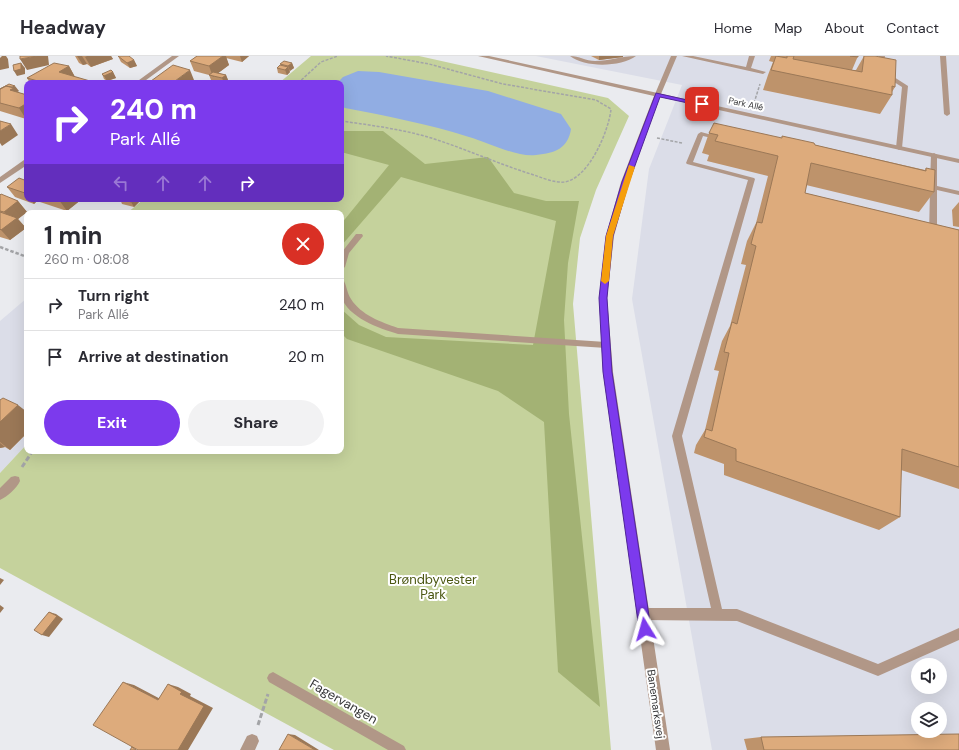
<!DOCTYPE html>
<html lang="en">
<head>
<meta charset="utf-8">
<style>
  body { margin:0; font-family:"DM Sans",sans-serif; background:#f2f2f3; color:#2b2b33; height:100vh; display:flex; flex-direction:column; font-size:15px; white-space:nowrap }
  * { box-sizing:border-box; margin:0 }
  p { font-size:13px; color:#7c7c81 }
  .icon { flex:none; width:22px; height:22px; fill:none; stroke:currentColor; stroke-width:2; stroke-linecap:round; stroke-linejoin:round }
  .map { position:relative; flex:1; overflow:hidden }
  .side { position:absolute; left:24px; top:154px; width:320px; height:244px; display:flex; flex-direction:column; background:#fff; border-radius:8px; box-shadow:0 4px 16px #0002 }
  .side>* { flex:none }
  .guide { position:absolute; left:24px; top:24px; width:320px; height:122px; border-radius:8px; box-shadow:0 4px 16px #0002; background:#7c3aed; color:#fff; overflow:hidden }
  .fabs { position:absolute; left:911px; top:602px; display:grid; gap:8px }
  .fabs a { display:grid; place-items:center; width:36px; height:36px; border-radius:50%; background:#fff; box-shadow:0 4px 16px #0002; font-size:20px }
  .pin { position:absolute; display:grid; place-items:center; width:34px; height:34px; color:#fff; margin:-17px; border-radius:8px; box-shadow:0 2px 6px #0006 }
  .me { position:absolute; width:44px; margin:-22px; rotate:352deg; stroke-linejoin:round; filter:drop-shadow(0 0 3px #0008) }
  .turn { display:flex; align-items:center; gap:14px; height:84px; padding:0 20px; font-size:18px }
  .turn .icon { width:52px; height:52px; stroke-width:2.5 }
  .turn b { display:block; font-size:28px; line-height:34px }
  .lanes { display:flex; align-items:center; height:38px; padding:0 20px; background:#0003; justify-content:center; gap:20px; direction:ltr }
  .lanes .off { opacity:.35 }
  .round { display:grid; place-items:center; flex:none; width:42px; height:42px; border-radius:21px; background:#f2f2f3 }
  .headline { display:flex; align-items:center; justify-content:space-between; height:68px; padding:0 20px }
  h1 { font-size:24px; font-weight:700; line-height:30px }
  .cta { display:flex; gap:8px; margin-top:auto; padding:8px 20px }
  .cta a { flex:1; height:46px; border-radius:24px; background:#7c3aed; color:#fff; font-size:16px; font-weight:700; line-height:46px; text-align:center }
  .cta a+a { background:#f2f2f3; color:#2b2b33 }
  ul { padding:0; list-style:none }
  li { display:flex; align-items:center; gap:12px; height:52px; padding:0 20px; border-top:1px solid #e1e1e2 }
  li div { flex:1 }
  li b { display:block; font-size:15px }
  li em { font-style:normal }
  header { display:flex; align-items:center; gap:24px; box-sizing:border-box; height:56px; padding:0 20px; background:#fff; border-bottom:1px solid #e1e1e2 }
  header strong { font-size:19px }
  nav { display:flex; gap:22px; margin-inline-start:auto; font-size:14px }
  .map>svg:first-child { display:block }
  .built { fill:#dbdde8; fill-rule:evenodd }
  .green { fill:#c5d29c }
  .forest { fill:#a3b274 }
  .water { fill:#91ade3 }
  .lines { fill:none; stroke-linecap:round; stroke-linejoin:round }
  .path-far2 { stroke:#a3a4a7; stroke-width:1.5; stroke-dasharray:3 1.5; stroke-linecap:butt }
  .path-far1 { stroke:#a3a4a7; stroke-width:2.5; stroke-dasharray:3.5 2; stroke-linecap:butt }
  .path { stroke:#a3a4a7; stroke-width:3; stroke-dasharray:5 2.5; stroke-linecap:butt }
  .service { fill:#b19787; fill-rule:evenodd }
  .minor { fill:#b19787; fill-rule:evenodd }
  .tertiary { fill:#b19787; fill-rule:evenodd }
  .wall { fill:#be936b }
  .shaded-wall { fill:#9b7857 }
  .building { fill:#ddab7c; stroke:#9b7857 }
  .route { fill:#7c3aed; stroke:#51269a }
  .slow { fill:#f59e0b }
  .labels { text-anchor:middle; stroke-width:4; stroke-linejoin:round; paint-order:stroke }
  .far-street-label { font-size:9px; fill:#363638; stroke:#fff }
  .street-label { font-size:11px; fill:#363638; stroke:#fff }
  .near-park-label { font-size:13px; fill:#4a5610; stroke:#fff }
  .near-street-label { font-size:13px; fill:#363638; stroke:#fff }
</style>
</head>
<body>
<header>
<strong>Headway</strong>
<nav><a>Home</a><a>Map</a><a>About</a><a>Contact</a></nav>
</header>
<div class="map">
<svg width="959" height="694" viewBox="0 0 959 694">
  <rect width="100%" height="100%" fill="#eaebef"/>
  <path class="built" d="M536,0h423v694h-247l-80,-451 17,-130 33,-84zM918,609h22v22h-22zM918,653h22v22h-22z
    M27,242v146l-27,29v-152z"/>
  <path class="green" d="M311,0h108l189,42 21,18 -33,74 -16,48 -7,66 38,446h-277l-334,-182v-95l27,-29v7h314v-238h-214l17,-14h197v-116h-62z"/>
  <path class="forest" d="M341,75h42l42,33 63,-7 26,36 32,8h33l-11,62 -4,57 5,94 31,293 -42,-35 -14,-250 -46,-31 -151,-52 -6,-6v-24l18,16 27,12 147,8 23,-124 -155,-44 -60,69v-22l48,-59 -48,-13z"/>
  <path class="water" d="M358,15l21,1 109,19 73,23 10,15c-3,19 -15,24 -35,26 -18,3 -49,-13 -67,-18 -41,-13 -82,-21 -124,-29l-4,-2v-23h-4l6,-6z"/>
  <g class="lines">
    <path class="path-far2" d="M298,27l23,-21 17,-6
      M754,47l6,-19
      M341,65c29,4 59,8 87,16 36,11 70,27 106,38 9,3 20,8 30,7 25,-3 45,-52 47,-73l-15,-9 -93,-16 -74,-20 -43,-8
      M657,82l25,5"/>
    <path class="path-far1" d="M0,191l27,10
      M32,397l1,-2"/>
    <path class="path" d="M22,411l10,-15
      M258,669l10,-31"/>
    <path class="service" d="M570,0c9,0 16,5 25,5 14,0 27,-5 41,-5 -15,11 -51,12 -66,0z
      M682,0h11l53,11 3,-11h6l-4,12 15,4 -3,2z
      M879,0h6l-2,14 25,16 -6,62 -3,2 -3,-2 6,-61 -24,-15z
      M940,0h6l4,58 -3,2 -3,-2z
      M701,76l22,6 -3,2 -17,-4 -10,26 61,16 1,1 -73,257 40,173h15l141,55 81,-36v12l-81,36 -141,-55 -94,-1 -4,-2 -2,-4 2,-4 4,-2h68l-39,-172 76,-256 -61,-16 -1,-1 12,-29z
      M934,97l3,2v31l22,5v4l-22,-5v46l-4,2 -4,-2 1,-47 -9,-4 3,-2 6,1 1,-29z
      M356,178h6l1,2 -14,17 -4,14 -4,3 1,-18z
      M341,224l3,1c3,6 3,12 7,18 10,16 30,23 47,29l208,14 4,3 -4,3 -208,-14c-19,-6 -50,-16 -57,-38 -1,-4 0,-11 0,-16z
      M273,616l131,74 2,4h-18l-119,-68 -2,-4 2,-4z"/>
    <path class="minor" d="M172,0h7l-37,27h-7z
      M671,0h6l-16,38 -5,1 -1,-1z
      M24,104h3v5l-27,18v-6z
      M15,420l4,1 1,4c-3,7 -13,16 -20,19v-12l11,-11z
      M252,678l5,2 2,5 -4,9h-15l7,-14z"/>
    <path class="tertiary" d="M478,0h11l470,103v4l-299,-66 -31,85 -15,54 -7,62 6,74 57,378h-14l-53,-378 -4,-74 7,-62 15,-54 33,-86z"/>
  </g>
  <path class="wall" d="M75,0h36l2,3 -22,8 -4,-3 -4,1 -4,-2z
    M118,0l16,4 3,6 -7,2 -9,-6z
    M197,0h52l-7,6 -16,-4 3,7 -11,8 8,2 2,5 -3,3h-3l-11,-3 -2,-5 -15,-4 -4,-10z
    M591,0h32v1l-24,3z
    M771,0h87l-6,14h4l8,-14 31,31 -3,5v3l-12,19 -117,-24 5,-15 5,-13 -4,-1z
    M292,7l2,5 -5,3 1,1 -3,3 -9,-2 -1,-5 4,-3 -1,-1z
    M69,10l6,11 15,4 1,2h-61l-3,-5z
    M113,16l3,6 -9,3 -3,-2 -2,-5z
    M194,24l-4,3h-38l-1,-2z
    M0,33l19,2 -2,1 10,3v23l-1,1 -26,-8z
    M709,77l73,5v-2l33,9 110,25 1,-2 8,24 -15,20 -113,-27 -1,8 154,37v259l-58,-19 -1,47 -21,13 -155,-55v-11l-30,-11 2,-8 9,-15 14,-59 -5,-1 8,-29 8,-15 16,-61 -5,-1 6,-23 9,-18 12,-47 -61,-15 2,-6 -7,-2z
    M27,125v18h55l-15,12 -30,-10 -3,3 -19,-7 -8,-10z
    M0,139l18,6 9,11 -9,7 8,9 -16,12 -10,-3z
    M120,143h18l1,3 -5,5 -12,-3z
    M959,146v25l-6,-1 -1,-16z
    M0,344l27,12v21l-17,17 -5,-3 -5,1z
    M761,681l198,13h-212l-3,-11z"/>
  <path class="shaded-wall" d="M2,0h4l2,3 1,9 -9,2v-12z
    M37,0h11l1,9 -22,5 -7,-11z
    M77,0h5l5,8 -4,1z
    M87,0h24l2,3 -22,8 -6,-10z
    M223,0h3l3,9 -16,12 -4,-11z
    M240,0h9l-7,6z
    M599,0h24v1l-24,3z
    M134,4l3,6 -7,2 -3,-5z
    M21,7l4,5v6l-8,2 -3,-5z
    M292,7l2,5 -4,3 -2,-5z
    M69,10l6,11 -16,-5z
    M288,11l2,5 -3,3 -2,-5z
    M190,14l4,10 -4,3h-14l-1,-2z
    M113,16l3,6 -9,3 -3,-5z
    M226,19l2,5 -4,3 -2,-5z
    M15,30l4,5 -2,1 -11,-1z
    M27,47v15l-1,1 -7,-11z
    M11,68l7,11 -16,11 -2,-3v-12z
    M30,143h6l1,2 -3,3z
    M61,143h21l-15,12 -8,-11z
    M133,143h5l1,3 -5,5 -3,-5z
    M18,145l9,11 -9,7 8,9 -16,12 -9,-10 11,-9 -8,-9z
    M18,349l9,7v21l-17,17 -10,-8v-20z
    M0,387l5,4 -5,1z
    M0,522l4,2 -4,5z
    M0,549l4,3 -4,5z
    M49,556l7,2 7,5 -14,18 -7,-2z
    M123,626l11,3 34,18 -10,-3z
    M168,628l10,3 13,7 -1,2 23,12 -25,42h-10l2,-56z
    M288,678l7,1 24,15h-4z"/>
  <path class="building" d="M20,0h17l-17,3z
    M118,0h11l5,4 -7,3z
    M197,0h26l-14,10 -19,-5z
    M776,0l11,2v-2h7l-1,3 69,13 2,-16h11l21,4 -1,27 -3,-1v9l-121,-25z
    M850,0h8v1z
    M284,5l8,2 -4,3 -8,-2z
    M21,7v6l-7,2 -1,-6z
    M54,7l15,3 -10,6 31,9 -3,2h-42l-18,-5z
    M173,9l17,5 -15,11 9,2h-23l-10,-2z
    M280,9l8,2 -3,3 -8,-2z
    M111,14l2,2 -9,4 -2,-2z
    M213,16l13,3 -4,3 -13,-3z
    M9,28l6,2 -3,1 -6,-1 -6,3z
    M6,30l8,2 -4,2 17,5v8l-8,5 -19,-5v-14z
    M0,65l11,3 -11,7z
    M714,67l68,15v-2l32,7 1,2 111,26v-3l9,2 -1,22 -123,-29 -6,30 154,37v237l-57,-18 -2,68 -164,-56v-12l-32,-12 2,-8 6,2 17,-78 -5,-1 8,-30 5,2 19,-78 -5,-2 6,-22 5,1 16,-67 -63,-15 3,-6 -9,-2z
    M19,122l8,3v11l-2,1 -18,-6z
    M1,138l17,7 -14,11 -4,-1v-16z
    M121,143h12l-2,3z
    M0,156l17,6 -16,12 -1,-1z
    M3,342l15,7 -18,17v-22z
    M49,556l8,4 -15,19 -8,-5z
    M123,626l35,18 10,-16 14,8 -2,2 24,12 -26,44h-40l-45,-25z
    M288,678l27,16h-36z
    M959,678v16h-195l-3,-13z
    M132,691l4,3h-6z"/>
  <path class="route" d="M656,37l49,11 -3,2 -42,-9 -31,85 -16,54 -6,62 5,74 39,257 -2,4 -4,2 -4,-2 -2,-4 -36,-257 -4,-74 7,-62 16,-54z"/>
  <path class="slow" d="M629,109l6,2 -22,69 -4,45 -4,3 -4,-3 5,-45z"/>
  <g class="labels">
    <g class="far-street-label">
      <text transform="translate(746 48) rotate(12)" y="3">Park Allé</text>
    </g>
    <g class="street-label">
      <text transform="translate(656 648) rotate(82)" y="4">Banemarksvej</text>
    </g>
    <g class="near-park-label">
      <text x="433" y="528">Brøndbyvester<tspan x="433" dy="15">Park</tspan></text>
    </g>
    <g class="near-street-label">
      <text transform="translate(344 645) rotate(30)" y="5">Fagervangen</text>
    </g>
  </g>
</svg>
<div class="fabs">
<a><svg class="icon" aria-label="sound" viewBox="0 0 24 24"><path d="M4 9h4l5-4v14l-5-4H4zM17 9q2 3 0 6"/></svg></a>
<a><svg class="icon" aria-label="layers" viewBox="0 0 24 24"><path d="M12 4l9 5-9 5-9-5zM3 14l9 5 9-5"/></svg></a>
</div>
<div class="pin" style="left:702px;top:48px;background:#d93025"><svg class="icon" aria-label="arrive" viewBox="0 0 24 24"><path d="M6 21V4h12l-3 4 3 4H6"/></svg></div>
<svg class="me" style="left:645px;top:573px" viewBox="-20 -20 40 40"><path d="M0-17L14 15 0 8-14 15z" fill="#7c3aed" stroke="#fff" stroke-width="4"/></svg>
<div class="guide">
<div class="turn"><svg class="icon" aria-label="right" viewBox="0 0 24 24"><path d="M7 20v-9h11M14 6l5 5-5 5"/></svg><div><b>240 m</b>Park Allé</div></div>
<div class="lanes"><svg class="icon off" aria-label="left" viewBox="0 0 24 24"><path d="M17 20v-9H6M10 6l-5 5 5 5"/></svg><svg class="icon off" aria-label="ahead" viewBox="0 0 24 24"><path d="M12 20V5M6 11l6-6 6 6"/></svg><svg class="icon off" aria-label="ahead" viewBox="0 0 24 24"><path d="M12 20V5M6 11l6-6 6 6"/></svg><svg class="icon" aria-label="right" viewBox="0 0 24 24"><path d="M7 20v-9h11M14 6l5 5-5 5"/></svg></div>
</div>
<section class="side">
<div class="headline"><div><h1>1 min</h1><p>260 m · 08:08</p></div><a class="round" style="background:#d93025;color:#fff"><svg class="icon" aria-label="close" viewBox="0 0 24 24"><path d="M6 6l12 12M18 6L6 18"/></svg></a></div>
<ul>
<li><svg class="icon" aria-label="right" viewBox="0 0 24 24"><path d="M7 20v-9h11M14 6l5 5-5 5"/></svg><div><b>Turn right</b><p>Park Allé</p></div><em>240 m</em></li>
<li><svg class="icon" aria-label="arrive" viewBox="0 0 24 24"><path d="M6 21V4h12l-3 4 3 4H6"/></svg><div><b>Arrive at destination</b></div><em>20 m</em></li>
</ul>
<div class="cta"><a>Exit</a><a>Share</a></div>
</section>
</div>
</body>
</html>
